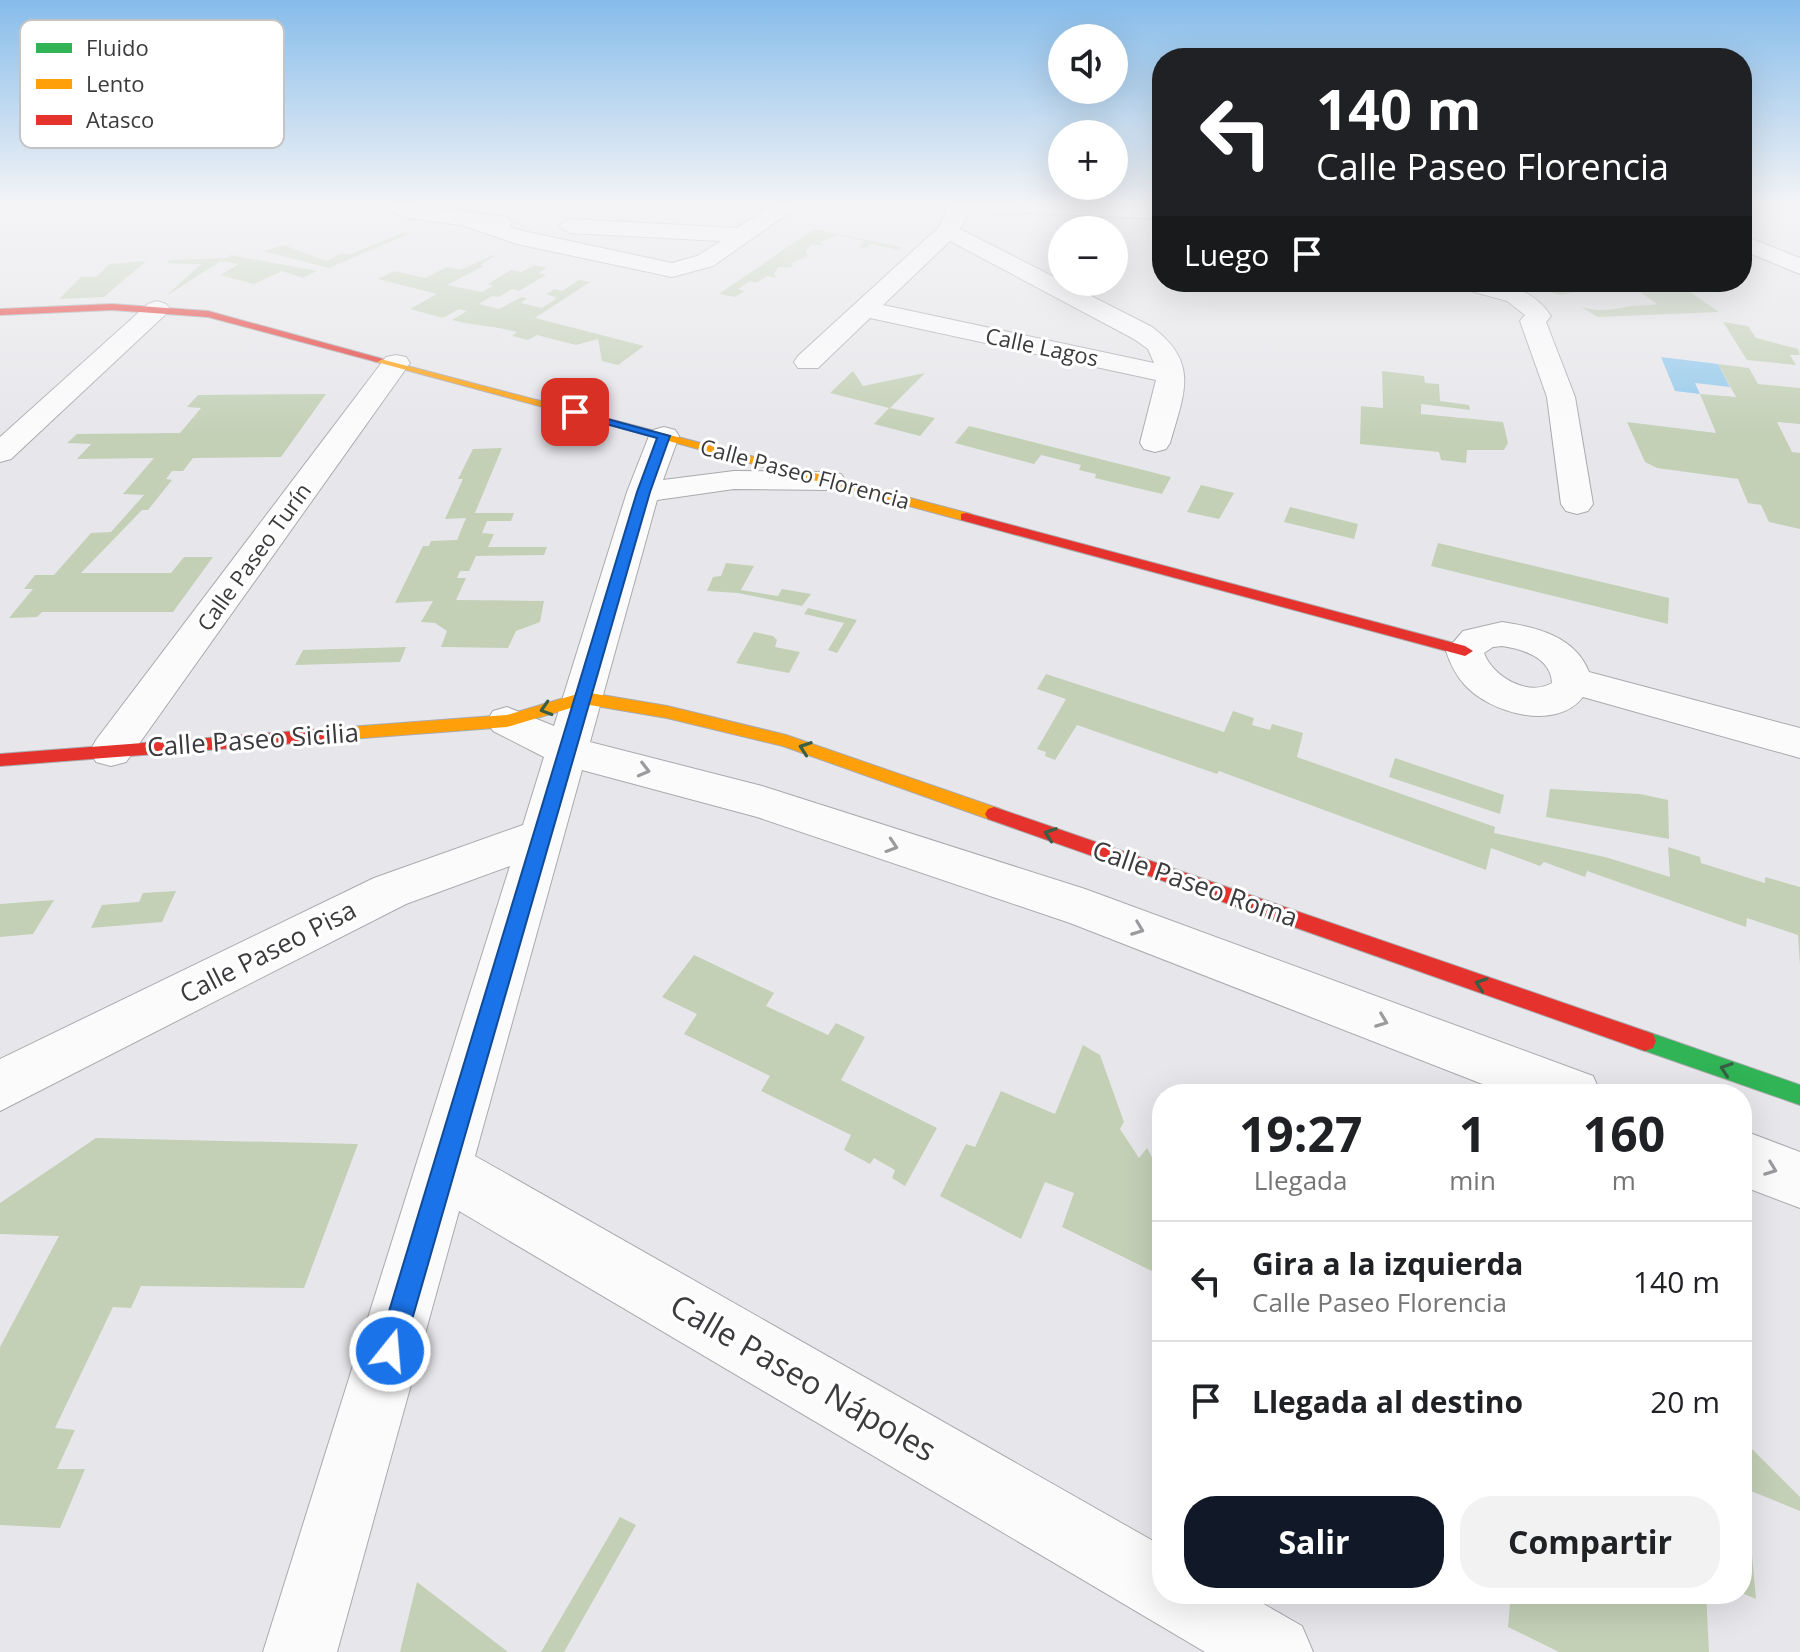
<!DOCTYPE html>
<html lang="es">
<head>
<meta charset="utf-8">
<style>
  body { margin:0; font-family:"Open Sans",sans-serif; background:#f2f2f2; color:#202124; height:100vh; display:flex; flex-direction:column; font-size:30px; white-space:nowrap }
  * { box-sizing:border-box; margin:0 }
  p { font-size:26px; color:#757577 }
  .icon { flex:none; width:44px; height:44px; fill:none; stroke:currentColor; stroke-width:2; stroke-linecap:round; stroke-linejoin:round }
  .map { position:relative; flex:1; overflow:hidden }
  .sheet { position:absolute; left:1152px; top:1084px; width:600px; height:520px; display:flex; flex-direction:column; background:#fff; border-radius:32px; box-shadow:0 8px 32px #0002 }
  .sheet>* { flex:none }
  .hud { position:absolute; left:1152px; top:48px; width:600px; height:244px; border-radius:32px; box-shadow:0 8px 32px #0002; background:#202124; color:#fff; overflow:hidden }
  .buttons { position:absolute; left:1048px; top:24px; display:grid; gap:16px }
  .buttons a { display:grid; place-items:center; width:80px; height:80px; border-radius:50%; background:#fff; box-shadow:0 8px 32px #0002; font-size:40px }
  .pin { position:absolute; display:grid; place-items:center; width:68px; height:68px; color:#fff; margin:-34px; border-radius:16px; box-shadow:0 4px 12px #0006 }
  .me { position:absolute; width:88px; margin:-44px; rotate:17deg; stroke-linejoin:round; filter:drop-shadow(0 0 6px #0008) }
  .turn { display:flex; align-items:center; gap:28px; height:168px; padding:0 32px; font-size:36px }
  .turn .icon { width:104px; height:104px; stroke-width:2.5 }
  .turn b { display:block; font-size:56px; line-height:68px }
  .then { display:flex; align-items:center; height:76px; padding:0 32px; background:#0003; gap:16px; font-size:30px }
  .eta { display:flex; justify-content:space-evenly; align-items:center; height:136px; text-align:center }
  .eta b { font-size:48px; font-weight:700; line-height:56px }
  .button { display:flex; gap:16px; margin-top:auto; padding:16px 32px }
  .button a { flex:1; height:92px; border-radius:32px; background:#111827; color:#fff; font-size:32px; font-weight:700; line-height:92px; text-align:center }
  .button a+a { background:#f2f2f2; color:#202124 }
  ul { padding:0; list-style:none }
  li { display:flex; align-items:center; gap:24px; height:120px; padding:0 32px; border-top:2px solid #e0e0e0 }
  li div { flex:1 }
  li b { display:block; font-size:30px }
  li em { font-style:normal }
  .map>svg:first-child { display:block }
  .green { fill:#c3d0b6 }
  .water { fill:#94c9ec }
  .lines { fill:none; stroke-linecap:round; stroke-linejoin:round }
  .street-casing { stroke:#aaaaad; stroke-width:2 }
  .fast-casing { stroke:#aaaaad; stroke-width:2 }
  .slow-casing { stroke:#aaaaad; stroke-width:2 }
  .jam-casing { stroke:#aaaaad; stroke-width:2 }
  .street { fill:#fbfbfc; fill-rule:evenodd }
  .fast { fill:#30b455; fill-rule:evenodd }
  .slow { fill:#ff9f0a; fill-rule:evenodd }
  .jam { fill:#e5322d; fill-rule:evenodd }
  .oneway { stroke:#385f45 }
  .oneway2 { stroke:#9b9b9d }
  .route { fill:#1a73e8; stroke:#114b97; stroke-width:2 }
  .labels { text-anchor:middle; stroke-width:6; stroke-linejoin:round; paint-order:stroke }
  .far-street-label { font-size:22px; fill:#3b3b3e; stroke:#fff }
  .street-label { font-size:26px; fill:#3b3b3e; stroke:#fff }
  .near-street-label { font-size:32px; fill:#3b3b3e; stroke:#fff }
  .key { fill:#fff; stroke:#c4c4c5; stroke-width:2 }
  .key-label { font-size:22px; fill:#3b3b3e }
</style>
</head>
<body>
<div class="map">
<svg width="1800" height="1652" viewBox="0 0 1800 1652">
  <rect width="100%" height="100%" fill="#e7e7eb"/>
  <path class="green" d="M557,203h76l-8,10 -73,-4z
    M814,229l87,18 -2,3 -27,-6 -8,4 -6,-1 7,-6 -28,-6 -16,7 3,3h-13l-5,6 2,5 -18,8 4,3h-15l-5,7 3,4 -10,-2 -11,7 -6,-2 -12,8 6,2 -9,6 -16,-3z
    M404,232l5,2 -80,34 -66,-17 21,-6 42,16 16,-8 7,2z
    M231,255l86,16 -14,7 -21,-7 -28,13 -34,-9 19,-11 -18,-3 -55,35 35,-32 -35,-1 4,-3 55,-2z
    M493,255l2,1 -14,8 3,2 -37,19 35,7 11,-6 -5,-2 23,-14 10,2 13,-7 13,3 -8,5 7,2 -27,16 -7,-2 -13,8 -7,-1 -13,8 20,5 23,-12 5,1 -6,5 21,5 15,-10 -11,-4 8,-5 8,2 17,-11 11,2 -55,36 109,28 -26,19 -16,-4 -4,-22 -22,6 -39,-10 -9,5 -16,-4 5,-4c-23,-6 -41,-6 -65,-12l15,-9 -8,-2 -16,9 -33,-9 27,-15 -59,-15 16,-8 31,7 22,-11 13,3z
    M146,261l-42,36 -45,2 22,-22h15l13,-13z
    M1518,282h158l43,30 -121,5 -17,-10c17,5 28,3 45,0 11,-3 19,0 31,-3l-30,-21 -67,12z
    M1723,322l25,4 8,12 42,11 2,6h-10l6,10 -49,-5z
    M1718,364l31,4 9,16 42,4v36l-23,-2 15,30 8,1v76l-31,-7 -8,-17 -13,-2 -10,-24 -81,-11 -12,-6 -18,-40 89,11 -16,-39 36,3z
    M853,371l10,15 62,-13 -35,35 45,10 -15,18 -46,-12 15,-16 -59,-15z
    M1382,371l42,5 1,7 14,1 1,17 29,4 1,5 -49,-6v10l82,8 5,21 -4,7h-37l-1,13 -25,-3 -2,-8 -79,-8 1,-38 22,2z
    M326,394l-45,63 -88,1 -10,13h-11l-6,8 6,1 -24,30h-6l-61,63h90l13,-16h29l-40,55h-131l-5,5 -28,1 24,-29h-9l11,-14h19l37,-42 20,-1 33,-37 -21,-1 31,-36 -77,1 14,-15 -24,-1 10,-9 103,-1 21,-25 -14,-1 11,-12z
    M969,426l202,51 -9,17 -67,-16 1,-4 -17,-4 2,-5 -40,-10 -7,9 -79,-21z
    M502,448l-27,65h39l-3,8h-24l-5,12 12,1 -6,13h59l-3,8 -68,1 -7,15h-9l-3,7h9l-10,22 88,1 -4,21 -24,9 -8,17 -67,-1 6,-16 -12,-8 -14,-1 12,-21 -38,2 28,-57h6l2,-5 26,-1 9,-22 -21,1 18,-40h-5l15,-30z
    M1201,485l33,8 -15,26 -32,-7z
    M1290,507l68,17 -4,15 -70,-17z
    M1438,543l231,55 -1,26 -237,-58z
    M726,563l28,3 -13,24 37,6 4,-7 29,5 -9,12 -64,-13 -31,-2 6,-14 8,-1z
    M808,608l49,12 -20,33 -9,-3 16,-27 -40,-9z
    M754,632l19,4 4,4 -2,7 25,5 -11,21 -53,-10z
    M406,647l-6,15 -105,3 8,-15z
    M1046,674l178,58 9,-21 21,7 -2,7 18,5 2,-6 31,9 -6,24 198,70 -1,6 111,24 65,20 -2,-30 32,10 1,6 64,20v-6l35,10v79l-2,-31 -51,-17 -1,9 -159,-56 -2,6 -41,-15 -4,4 -49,-18 -5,22 -267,-99 -2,3 -140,-49 -22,35 -10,-4 1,-4 -9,-3 29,-50 -29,-10z
    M1395,758l109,37 -4,19 -111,-37z
    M1550,789l90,5 28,6 1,39 -123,-22z
    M176,891l-14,31 -71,6 11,-23 37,-3 4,-9z
    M54,900l-21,34 -33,3v-33z
    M694,955l80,38 -8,13 62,29 8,-12 29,14 -24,43 96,48 -32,58 -13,-8 3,-8 -21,-12 -4,6 -26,-14 7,-15 -90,-44 9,-15 -86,-42 13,-20 -35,-17z
    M1083,1045l17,10 24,67 -4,7 19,29 8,-10 15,28v100l-100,-49 12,-34 -29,-11 -24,57 -81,-43 26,-52 9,3 26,-56 54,23z
    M96,1138l262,6 -54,144 -163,-2 -10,22 -18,-1 -58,121 20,2 -18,39h28l-25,59 -60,-3v-178l59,-111 -59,-2v-31z
    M1742,1439l58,58v14l-54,-22 10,110 -14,-6z
    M620,1517l16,8 -72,127h-23z
    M417,1582l91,70h-108z
    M1511,1594h195l3,58h-150l-51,-25z"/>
  <path class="water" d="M1661,357l57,7 12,23 -35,-4 5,11 -25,-3z"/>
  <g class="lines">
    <defs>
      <path id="street" d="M393,203h22l4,4 82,9 8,2 3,5 -3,4 14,4 149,32 25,-7 24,-15 -151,-8 -11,-7 11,-7 167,9 38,-25h28l-90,63 -41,11 -155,-33 -55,-19 -47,-6 -21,-6 -3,-5z
        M950,203l212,4v12l-192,-9 -10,19 192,98c48,36 32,66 18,116l-4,6 -11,3 -11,-3 -4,-6 16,-63 -286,-62 -52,50h-20l-4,-6 4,-6 141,-129zM950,241l184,98 14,10 6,14 -271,-58z
        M1742,235l58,23v16l-58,-24z
        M1453,282c39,0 74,-1 98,34l-5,6 29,75 18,107 -5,7 -11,3 -11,-3 -5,-7 -14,-107 -27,-76 5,-6 -18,-14 -51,-14z
        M157,301l9,3 4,5 -4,5 -155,145 -11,3v-25l148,-133z
        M396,355l10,2 4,6 -284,399 -15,4 -15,-4 -6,-11 6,-11 290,-383z
        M664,427l11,3 4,6 -16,44 71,-9 96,1 11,2 5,7 -5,7 -11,2 -96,-1 -77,11 -67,242 172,44 323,103 508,187 8,18h-93l-438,-171 -313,-106 -175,-47 -107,386 687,390v48h84l56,32 11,26h-108l-746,-441 -122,441h-74l247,-786 -104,38 -406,207v-52l374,-181 149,-53 21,-68 -51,-26 -6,-10 6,-10 14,-4 47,19 73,-234 22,-56 4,-6z
        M1502,622c34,5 73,14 87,50l211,56v30l-217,-61c-27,35 -94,16 -119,-13 -9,-10 -14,-21 -18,-33l17,-20zM1502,646c21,3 49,12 50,37 -24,14 -59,-6 -68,-30l9,-6z
        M1742,1130l58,22v56l-58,-22z"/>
      <path id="fast" d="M1645,1031l155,54v20l-163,-57 -3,-7 3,-7z"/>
      <path id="slow" d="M373,357l598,157 2,3 -2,3h-10l-588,-159z
        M584,692l83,14 119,29 214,74 3,5 -3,5 -6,2 -211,-75 -116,-28 -83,-14 -77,23 -171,13 -8,-6 8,-6 171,-13z"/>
      <path id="jam" d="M112,304l96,7 175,48 -6,3 -169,-45 -96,-7 -112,5v-6z
        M966,513l499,133 8,5 -8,5 -504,-136v-6z
        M336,728l8,6 -8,6 -336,26v-12z
        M994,807l651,224 8,3 3,7 -3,7 -8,3 -657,-232 -3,-5 3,-5z"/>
    </defs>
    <use href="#street" class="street-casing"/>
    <use href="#fast" class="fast-casing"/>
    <use href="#slow" class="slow-casing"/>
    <use href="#jam" class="jam-casing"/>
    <use href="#street" class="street"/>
    <use href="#fast" class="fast"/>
    <use href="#slow" class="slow"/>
    <use href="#jam" class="jam"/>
  </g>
  <defs><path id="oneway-chevron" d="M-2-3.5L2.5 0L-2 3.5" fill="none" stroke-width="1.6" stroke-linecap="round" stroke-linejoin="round" transform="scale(2)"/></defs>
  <g class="oneway">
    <use href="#oneway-chevron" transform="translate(546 709) rotate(163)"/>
    <use href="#oneway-chevron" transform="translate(805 748) rotate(-161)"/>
    <use href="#oneway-chevron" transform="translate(1050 834) rotate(-161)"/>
    <use href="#oneway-chevron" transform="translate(1481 984) rotate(-161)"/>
    <use href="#oneway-chevron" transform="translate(1726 1069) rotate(-161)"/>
  </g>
  <g class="oneway2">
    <use href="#oneway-chevron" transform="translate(644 770) rotate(14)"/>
    <use href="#oneway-chevron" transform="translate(892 846) rotate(18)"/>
    <use href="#oneway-chevron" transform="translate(1138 929) rotate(21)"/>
    <use href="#oneway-chevron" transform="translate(1382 1021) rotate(21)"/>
    <use href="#oneway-chevron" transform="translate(1771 1169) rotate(21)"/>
  </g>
  <linearGradient id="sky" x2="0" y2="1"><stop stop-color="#86bcea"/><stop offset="0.47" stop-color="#f4f4f6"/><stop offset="1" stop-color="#f4f4f6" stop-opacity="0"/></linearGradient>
  <rect width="1800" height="434" fill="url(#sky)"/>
  <path class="route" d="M570,409l100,27 -20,56 -247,859 -4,9 -9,4 -9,-4 -4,-9 260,-859 20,-54 -87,-24z"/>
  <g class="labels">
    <g class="far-street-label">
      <text transform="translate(1042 347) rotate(12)" y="8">Calle Lagos</text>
      <text transform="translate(805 474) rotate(15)" y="8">Calle Paseo Florencia</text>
      <text transform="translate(254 557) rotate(-54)" y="8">Calle Paseo Turín</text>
    </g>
    <g class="street-label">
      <text transform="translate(253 740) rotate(-4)" y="9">Calle Paseo Sicilia</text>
      <text transform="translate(1195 884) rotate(19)" y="9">Calle Paseo Roma</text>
      <text transform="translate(268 952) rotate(-27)" y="9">Calle Paseo Pisa</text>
    </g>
    <g class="near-street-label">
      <text transform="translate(803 1378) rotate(30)" y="11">Calle Paseo Nápoles</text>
    </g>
  </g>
  <rect x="20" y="20" width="264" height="128" rx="12" class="key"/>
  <rect x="36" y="43" width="36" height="10" fill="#30b455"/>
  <rect x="36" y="79" width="36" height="10" fill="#ff9f0a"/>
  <rect x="36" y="115" width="36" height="10" fill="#e5322d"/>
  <g class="key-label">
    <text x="86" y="56">Fluido</text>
    <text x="86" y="92">Lento</text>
    <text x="86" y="128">Atasco</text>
  </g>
</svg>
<div class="buttons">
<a><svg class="icon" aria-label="sound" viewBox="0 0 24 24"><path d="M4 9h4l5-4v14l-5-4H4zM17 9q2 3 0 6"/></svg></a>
<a>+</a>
<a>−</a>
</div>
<div class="pin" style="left:575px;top:412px;background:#d93025"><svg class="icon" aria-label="arrive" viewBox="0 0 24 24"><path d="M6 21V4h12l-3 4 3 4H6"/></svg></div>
<svg class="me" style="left:390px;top:1351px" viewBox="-20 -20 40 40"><circle r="17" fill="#1a73e8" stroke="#fff" stroke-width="3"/><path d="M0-11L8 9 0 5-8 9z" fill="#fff"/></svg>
<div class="hud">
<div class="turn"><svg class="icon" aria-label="left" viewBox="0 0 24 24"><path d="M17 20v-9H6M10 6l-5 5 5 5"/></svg><div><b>140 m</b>Calle Paseo Florencia</div></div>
<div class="then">Luego<svg class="icon" aria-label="arrive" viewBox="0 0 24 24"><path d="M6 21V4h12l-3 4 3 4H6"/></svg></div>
</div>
<section class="sheet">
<div class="eta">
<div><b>19:27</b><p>Llegada</p></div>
<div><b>1</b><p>min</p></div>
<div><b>160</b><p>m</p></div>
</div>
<ul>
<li><svg class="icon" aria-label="left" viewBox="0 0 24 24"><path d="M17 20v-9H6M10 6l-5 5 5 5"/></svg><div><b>Gira a la izquierda</b><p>Calle Paseo Florencia</p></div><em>140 m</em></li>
<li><svg class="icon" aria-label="arrive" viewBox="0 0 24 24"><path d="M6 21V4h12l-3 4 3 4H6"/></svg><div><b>Llegada al destino</b></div><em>20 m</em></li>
</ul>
<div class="button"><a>Salir</a><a>Compartir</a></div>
</section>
</div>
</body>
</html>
